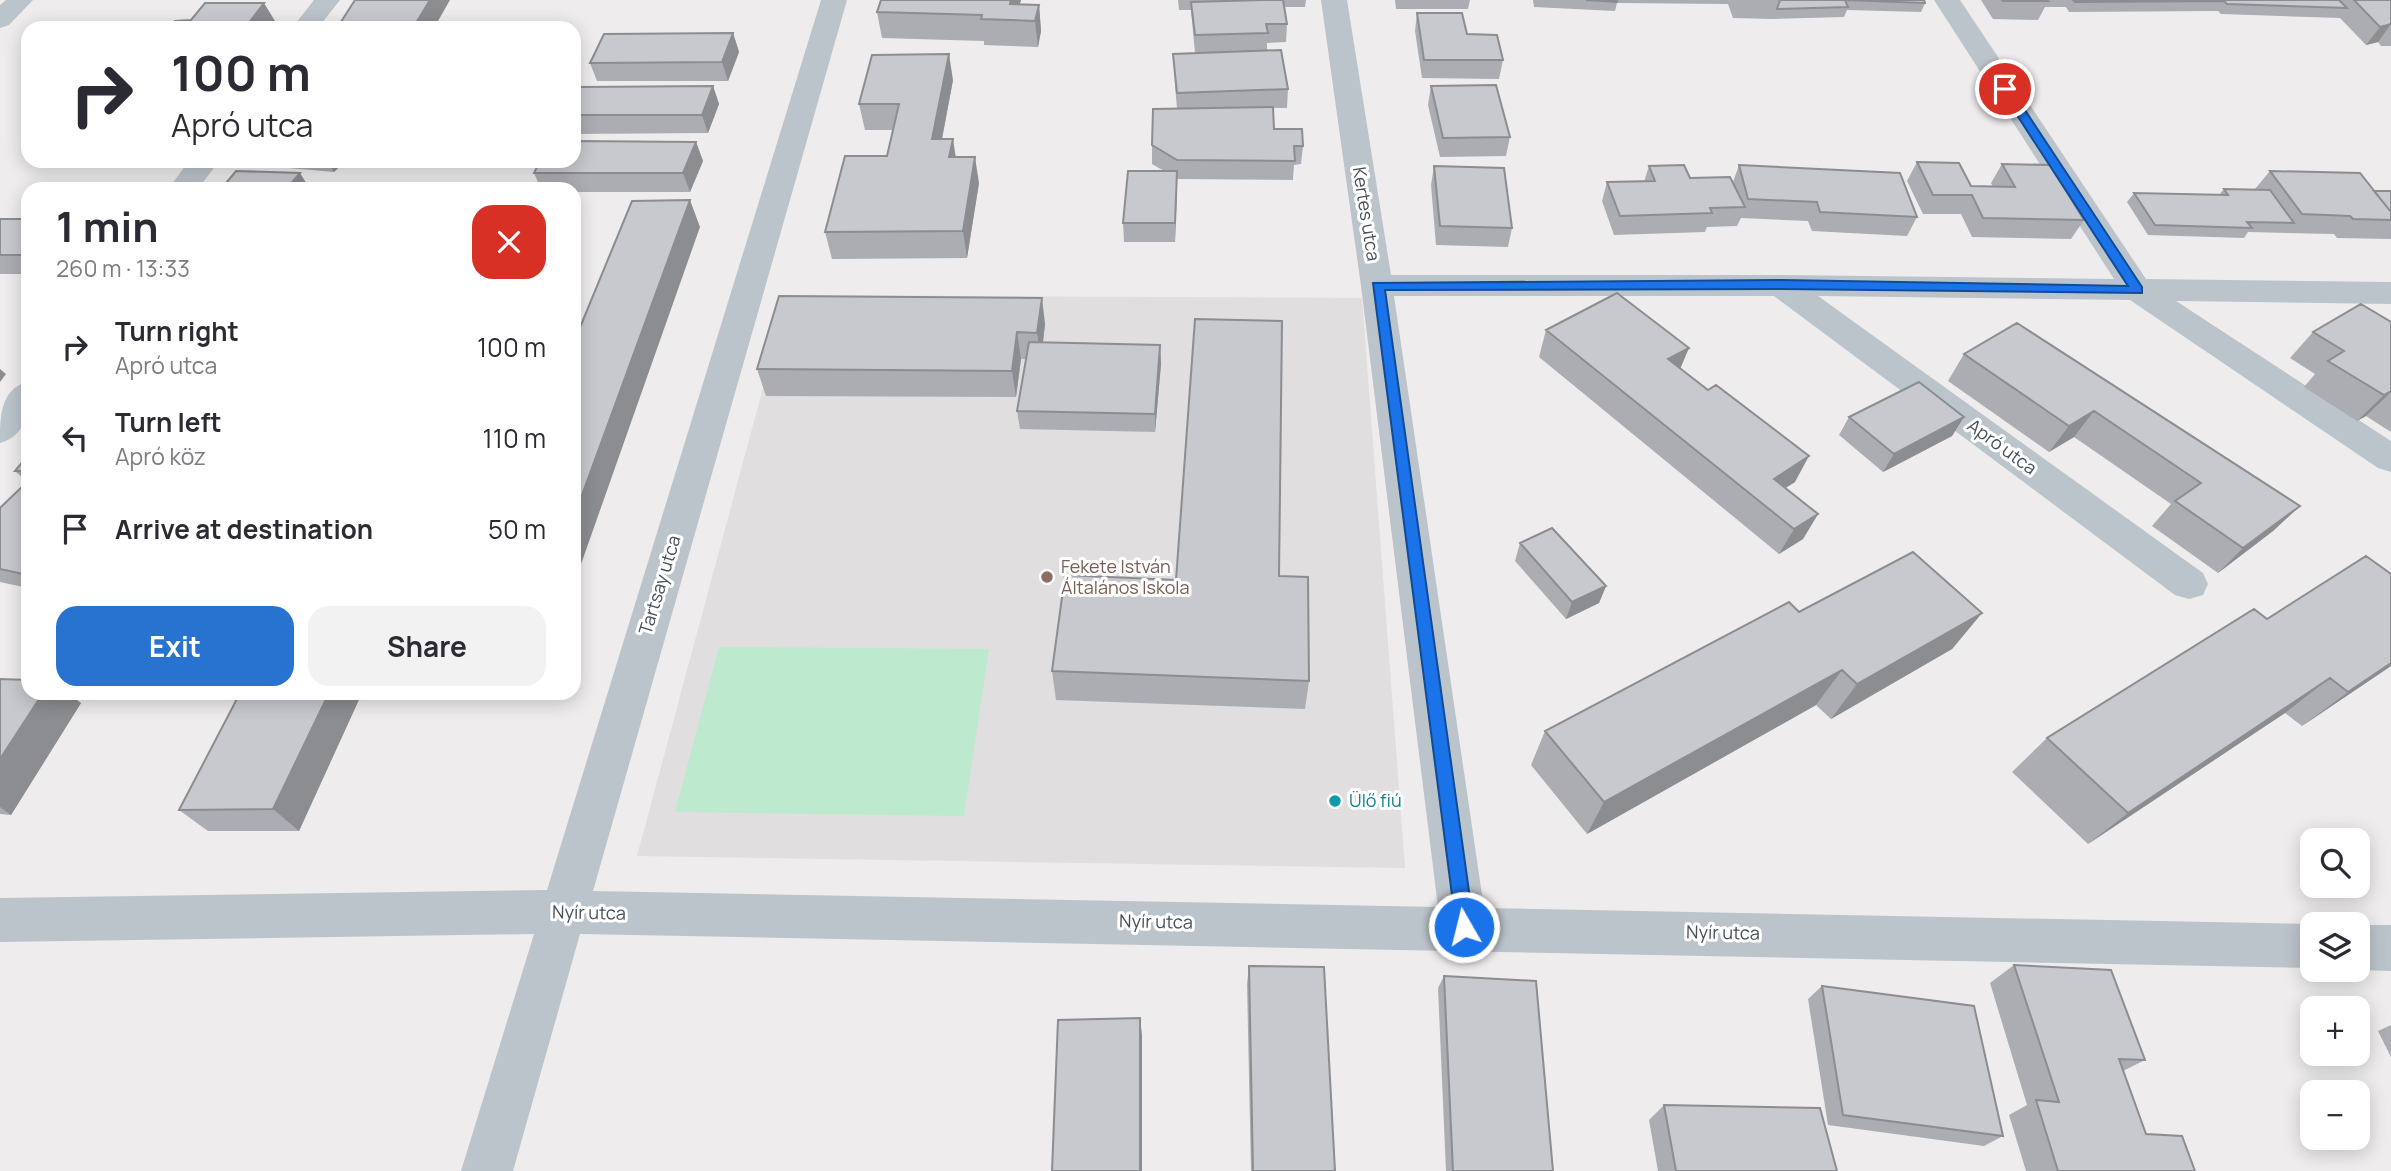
<!DOCTYPE html>
<html lang="en">
<head>
<meta charset="utf-8">
<style>
  body { margin:0; font-family:Manrope,sans-serif; background:#f2f2f3; color:#2b2b33; height:100vh; display:flex; flex-direction:column; font-size:26px; white-space:nowrap }
  * { box-sizing:border-box; margin:0 }
  p { font-size:23px; color:#7c7c81 }
  .icon { flex:none; width:38px; height:38px; fill:none; stroke:currentColor; stroke-width:2; stroke-linecap:round; stroke-linejoin:round }
  .map { position:relative; flex:1; overflow:hidden }
  .panel { position:absolute; left:21px; top:182px; width:560px; height:518px; display:flex; flex-direction:column; background:#fff; border-radius:21px; box-shadow:0 4px 18px #0003 }
  .panel>* { flex:none }
  .top-card { position:absolute; left:21px; top:21px; width:560px; height:147px; border-radius:21px; box-shadow:0 4px 18px #0003; background:#fff; color:#2b2b33; overflow:hidden }
  .buttons { position:absolute; left:2300px; top:828px; display:grid; gap:14px }
  .buttons a { display:grid; place-items:center; width:70px; height:70px; border-radius:14px; background:#fff; box-shadow:0 4px 18px #0003; font-size:35px }
  .pin { position:absolute; display:grid; place-items:center; width:60px; height:60px; color:#fff; margin:-30px; border:4px solid #fff; border-radius:50%; box-shadow:0 2px 7px #0007 }
  .me { position:absolute; width:77px; margin:-38px; rotate:352deg; stroke-linejoin:round; filter:drop-shadow(0 0 5px #0008) }
  .turn { display:flex; align-items:center; gap:24px; height:147px; padding:0 35px; font-size:32px }
  .turn .icon { width:91px; height:91px; stroke-width:2.5 }
  .turn b { display:block; font-size:49px; line-height:60px }
  .round { display:grid; place-items:center; flex:none; width:74px; height:74px; border-radius:21px; background:#f2f2f3 }
  .summary { display:flex; align-items:center; justify-content:space-between; height:119px; padding:0 35px }
  h1 { font-size:42px; font-weight:700; line-height:52px }
  .primary-button { display:flex; gap:14px; margin-top:auto; padding:14px 35px }
  .primary-button a { flex:1; height:80px; border-radius:21px; background:#2773cf; color:#fff; font-size:28px; font-weight:700; line-height:80px; text-align:center }
  .primary-button a+a { background:#f2f2f3; color:#2b2b33 }
  ul { padding:0; list-style:none }
  li { display:flex; align-items:center; gap:21px; height:91px; padding:0 35px }
  li div { flex:1 }
  li b { display:block; font-size:26px }
  li em { font-style:normal }
  .map>svg:first-child { display:block }
  .education { fill:#e0dede }
  .green { fill:#bdeace }
  .lines { fill:none; stroke-linecap:round; stroke-linejoin:round }
  .minor { fill:#bcc4cb; fill-rule:evenodd }
  .wall { fill:#abadb2 }
  .shaded-wall { fill:#8b8d91 }
  .building { fill:#c7c9cf; stroke:#8b8d91; stroke-width:2 }
  .route { fill:#1a73e8; stroke:#114b97; stroke-width:2 }
  .education-dot { fill:#8d6e63; stroke:#fff; stroke-width:2.5 }
  .culture-dot { fill:#0f9aa8; stroke:#fff; stroke-width:2.5 }
  .labels { text-anchor:middle; stroke-width:6; stroke-linejoin:round; paint-order:stroke }
  .street-label { font-size:18px; fill:#465058; stroke:#fff }
  .education-label { font-size:18px; fill:#785e54; stroke:#fff; text-anchor:start }
  .culture-label { font-size:18px; fill:#0d838f; stroke:#fff; text-anchor:start }
</style>
</head>
<body>
<div class="map">
<svg width="2391" height="1171" viewBox="0 0 2391 1171">
  <rect width="100%" height="100%" fill="#efeced"/>
  <path class="education" d="M788,295l574,3 43,570 -768,-12z"/>
  <path class="green" d="M719,647l270,2 -25,167 -289,-4z"/>
  <g class="lines">
    <path class="minor" d="M6,0h27l-24,25 -9,3v-23z
      M314,0h26l-22,28h-26z
      M821,0h26l-254,891 845,16 -77,-621 -40,-286h26l44,275h390l333,4 -180,-279h26l186,279 245,3v22l-215,-3 215,140v31l-13,-4 -248,-168 -312,-4 385,277 5,11 -5,11 -14,4 -14,-4 -401,-299h-380l90,612 828,16v44l-1732,-34 -67,237h-52l73,-237 -534,8v-44l547,-8z
      M189,161h30l-21,28h-30z
      M28,381c0,26 2,53 -28,62 0,-27 0,-53 28,-62z
      M2357,925h34v46l-34,-1z"/>
  </g>
  <path class="wall" d="M881,0h140l-2,4 20,1 2,26 -3,16 -54,-2v-4l-102,-3 -5,-26z
    M1178,0h128l-1,7h-21l3,17 -1,18 -19,1v7l21,39 -1,19h-14l1,21 29,17 -2,18 -7,1 -1,15 -116,-1 -2,63h-51l-1,-19 41,-52 -12,-7v-19l25,-36 -3,-37 -1,-18 22,-1 -4,-43h-12z
    M1395,0h75l-2,9h-72z
    M1533,0h391l1,3 -4,9 -74,-2 -3,7 -71,2 -40,-1 -5,-14 -111,-1 -2,8 -81,-4z
    M1981,0h410v46h-10l-3,-4 -12,3 -26,-27 -119,-4 -3,-3 -149,1 -3,-5h-21l-7,13 -45,-1z
    M1417,13l50,21 36,26 -4,19 -77,-1 -7,-47z
    M733,33l6,19 -11,29h-131l-7,-18z
    M953,80l-11,59 14,18 23,26 -12,75 -135,1 -7,-27 62,-76 6,-26h-28l-6,-26z
    M713,86l6,18 -11,29 -134,1v-35z
    M1431,86l79,51 -4,19 -66,1 -12,-52z
    M696,142l7,19 -13,31h-116v-3h-33l-7,-16z
    M250,161h95l-11,11 -81,-7z
    M1917,162l54,24 22,1 -2,-4 11,-19 82,56 -13,19 -99,-2 -11,-23h-38l-16,-33z
    M1739,165l178,52 -10,19 -95,-5 -4,-10 -67,-3 -4,8 -30,1 -2,5 -91,3 -12,-34 5,-19h37l5,-16 41,12 43,4z
    M1434,166l78,62 -4,19 -72,-2 -5,-60z
    M2270,171l104,20h17v48l-54,-1 -3,-4 -86,-2 -4,6 -96,-3 -21,-33 7,-9 85,2 5,-6h31z
    M0,219h28v55h-28z
    M2391,322v110l-25,-16 -9,5 -53,-34 11,-13 -25,-16 23,-26z
    M2017,323l283,183 -27,25 -55,42 -66,-47 19,-22 -97,-67 -25,15 -101,-71 16,-27z
    M1045,324l-2,18 117,3 1,19 -6,68 -135,-3 -3,-18 9,-52h-5l-5,38 -250,-1 -9,-27z
    M1546,330l135,39 114,113 -10,6 33,26 -15,25 -24,15 -240,-197z
    M1849,417h115l-12,19 -69,36 -44,-37z
    M28,455v133l-28,-6v-74l27,-26 -12,-11z
    M1520,543l86,43 -7,17 -33,16 -51,-58z
    M2391,574v92l-89,60 -17,-13 -197,131 -76,-72 35,-34 220,-119z
    M1279,576l30,105 -4,28 -249,-9 -4,-29 124,-91z
    M1799,612l183,1 -30,36 -121,70 -15,-14 -229,129 -56,-69 14,-34z
    M0,679l81,24 -70,112 -11,-1z
    M240,693h122l-63,138h-91l-29,-21z
    M2014,965l131,95 -22,11 23,63 49,37h-169l-17,-56 18,-10 -37,-122z
    M1249,966l86,205h-84l-4,-187z
    M1444,976l109,195h-107l-8,-183z
    M1822,986l181,150 -19,10 -156,-21 -20,-126z
    M2391,1025v32l-13,-26z
    M1664,1105l173,66h-179l-9,-51z"/>
  <path class="shaded-wall" d="M430,0h20l-16,28h-21z
    M1011,0h10l-6,20 -5,-16z
    M264,3l11,18 -5,7h-25z
    M1039,5l2,26 -3,16 -3,-26z
    M2391,24l-13,18 -12,3 14,-18z
    M733,33l6,19 -11,29 -6,-19z
    M949,54l4,26 -16,85 -5,-26z
    M713,86l6,18 -11,29 -6,-18z
    M953,139l4,26 -8,-8z
    M696,142l7,19 -13,31 -7,-19z
    M975,157l4,26 -12,75 -4,-27z
    M327,161h18l-11,11z
    M1177,171v19l-2,52v-19z
    M300,173l10,16h-19l-2,-3z
    M690,200l10,27 -126,357v-67z
    M1042,298l3,26 -4,35 -4,-26z
    M1017,332l4,27 -5,38 -4,-26z
    M1160,345l1,19 -6,68v-18z
    M1689,348l-11,26 -10,-15z
    M0,369l6,5 -6,8z
    M2391,392l-25,24 -9,5 27,-26z
    M2094,411l-20,26 -25,15 20,-26z
    M1964,417l-12,19 -69,36 11,-18z
    M1809,456l-14,26 -35,22 14,-25z
    M2300,506l-27,25 -55,42 25,-25z
    M1818,514l-15,25 -24,15 15,-25z
    M28,569v10l-5,-5z
    M1606,586l-7,17 -33,16 6,-17z
    M1982,613l-30,36 -121,70 26,-35z
    M2391,663v3l-89,60 46,-34z
    M1842,670l-26,35 -229,129 17,-32z
    M2330,678l-45,35 -197,131 40,-31z
    M43,693h25l13,10 -70,112 -11,-8v-48z
    M329,693h33l-63,138 -26,-22z
    M1140,1018l2,17v136h-2z"/>
  <path class="building" d="M355,0h75l-17,28h-76z
    M881,0h130l-1,4 29,1 -4,16 -54,-2 1,-4 -105,-3z
    M1263,0h20l4,24h-21l2,9 -73,2 -4,-33z
    M1586,0h31v2z
    M1780,0h144l1,3 -80,-3 3,7 -71,2z
    M2002,0h45l1,1h-45z
    M2073,0h266l8,8 -120,-4 -3,-3 -149,1z
    M2354,0h37v24l-11,3z
    M205,3h59l-19,25h-77l7,-7 16,-1z
    M1417,13h45l5,21 30,1 6,25h-79z
    M733,33l-11,29 -132,1 14,-29z
    M1281,50l7,39 -111,4 -4,-39z
    M949,54l-17,85h21l-4,18h26l-12,74 -138,1 20,-76h42l12,-52h-40l13,-49z
    M1496,85l14,52 -67,1 -12,-52z
    M713,86l-11,29h-128v-16l6,-12z
    M1273,107l1,22h28l1,17h-9l1,15 -118,-1 -25,-15 1,-36z
    M574,141l122,1 -13,31h-149l6,-12h34z
    M1917,162l42,1 12,23 44,1 -13,-23 48,1 34,55 -101,-2 -11,-23h-39z
    M1684,165l6,13 40,-1 15,30 -35,1 2,5 -92,3 -13,-34 48,-1 -6,-15z
    M1739,165l161,8 17,44 -97,-5 -3,-10 -69,-3z
    M1434,166l70,2 8,60 -72,-2z
    M236,171l64,2 -11,13 15,1 -2,2h-81z
    M1128,171h49l-2,52h-52z
    M2270,171l90,2 31,39v8l-38,-1 -3,-3 -48,-2z
    M2224,189l46,1 24,33 -47,-1 5,6 -97,-3 -21,-32 94,2z
    M2374,191h17v21z
    M690,200l-116,317v-175l58,-141z
    M0,219h28v36h-28z
    M1617,293l72,55 -21,11 40,31 8,-5 93,71 -35,23 44,35 -24,15 -248,-199z
    M779,296l263,2 -5,35 -20,-1 -5,39 -255,-2z
    M2361,304l30,18v69l-7,4 -56,-34 16,-10 -31,-19z
    M1195,319l87,2 -3,255 29,1 1,104 -257,-10 13,-96 111,5z
    M2017,323l283,183 -57,42 -68,-47 26,-18 -107,-72 -25,15 -105,-72z
    M1029,342l131,3 -5,69 -138,-3z
    M1919,382l45,35 -70,37 -45,-37z
    M28,455v16h-13z
    M28,481v88l-5,5 -23,-5v-61z
    M1552,528l54,58 -34,16 -52,-59z
    M1913,552l69,61 -125,71 -15,-14 -238,132 -59,-71 244,-129 10,10z
    M2366,556l25,18v89l-43,29 -18,-14 -202,135 -81,-75 207,-129 13,10z
    M0,679l28,1v13h15l-43,66z
    M240,693h89l-56,116 -94,1z
    M2014,965l97,5 34,90 -26,-1 27,75 36,2 13,35h-137l-22,-71 23,2z
    M1249,966l75,1 11,204h-82z
    M1444,976l92,5 17,190h-100z
    M1822,986l152,20 29,130 -160,-21z
    M1140,1018v153h-88l6,-151z
    M1664,1105l156,3 17,63h-161z"/>
  <path class="route" d="M2001,87l10,2 131,198v6l-361,-4 -396,1 89,637 -3,7 -7,2 -7,-2 -84,-651 408,-3 347,6 -128,-197z"/>
  <circle class="education-dot" cx="1047" cy="577" r="7"/>
  <circle class="culture-dot" cx="1335" cy="801" r="7"/>
  <g class="labels">
    <g class="street-label">
      <text transform="translate(1366 214) rotate(81)" y="6">Kertes utca</text>
      <text transform="translate(2002 447) rotate(36)" y="6">Apró utca</text>
      <text transform="translate(660 585) rotate(-73)" y="6">Tartsay utca</text>
      <text transform="translate(589 913) rotate(1)" y="6">Nyír utca</text>
      <text transform="translate(1156 922) rotate(1)" y="6">Nyír utca</text>
      <text transform="translate(1723 933) rotate(1)" y="6">Nyír utca</text>
    </g>
    <g class="education-label">
      <text x="1061" y="573">Fekete István<tspan x="1061" dy="21">Általános Iskola</tspan></text>
    </g>
    <g class="culture-label">
      <text x="1349" y="807">Ülő fiú</text>
    </g>
  </g>
</svg>
<div class="buttons">
<a><svg class="icon" aria-label="search" viewBox="0 0 24 24"><circle cx="10" cy="10" r="6"/><path d="M15 15l6 6"/></svg></a>
<a><svg class="icon" aria-label="layers" viewBox="0 0 24 24"><path d="M12 4l9 5-9 5-9-5zM3 14l9 5 9-5"/></svg></a>
<a>+</a>
<a>−</a>
</div>
<div class="pin" style="left:2005px;top:89px;background:#d93025"><svg class="icon" aria-label="arrive" viewBox="0 0 24 24"><path d="M6 21V4h12l-3 4 3 4H6"/></svg></div>
<svg class="me" style="left:1464px;top:927px" viewBox="-20 -20 40 40"><circle r="17" fill="#1a73e8" stroke="#fff" stroke-width="3"/><path d="M0-11L8 9 0 5-8 9z" fill="#fff"/></svg>
<div class="top-card">
<div class="turn"><svg class="icon" aria-label="right" viewBox="0 0 24 24"><path d="M7 20v-9h11M14 6l5 5-5 5"/></svg><div><b>100 m</b>Apró utca</div></div>
</div>
<section class="panel">
<div class="summary"><div><h1>1 min</h1><p>260 m · 13:33</p></div><a class="round" style="background:#d93025;color:#fff"><svg class="icon" aria-label="close" viewBox="0 0 24 24"><path d="M6 6l12 12M18 6L6 18"/></svg></a></div>
<ul>
<li><svg class="icon" aria-label="right" viewBox="0 0 24 24"><path d="M7 20v-9h11M14 6l5 5-5 5"/></svg><div><b>Turn right</b><p>Apró utca</p></div><em>100 m</em></li>
<li><svg class="icon" aria-label="left" viewBox="0 0 24 24"><path d="M17 20v-9H6M10 6l-5 5 5 5"/></svg><div><b>Turn left</b><p>Apró köz</p></div><em>110 m</em></li>
<li><svg class="icon" aria-label="arrive" viewBox="0 0 24 24"><path d="M6 21V4h12l-3 4 3 4H6"/></svg><div><b>Arrive at destination</b></div><em>50 m</em></li>
</ul>
<div class="primary-button"><a>Exit</a><a>Share</a></div>
</section>
</div>
</body>
</html>
